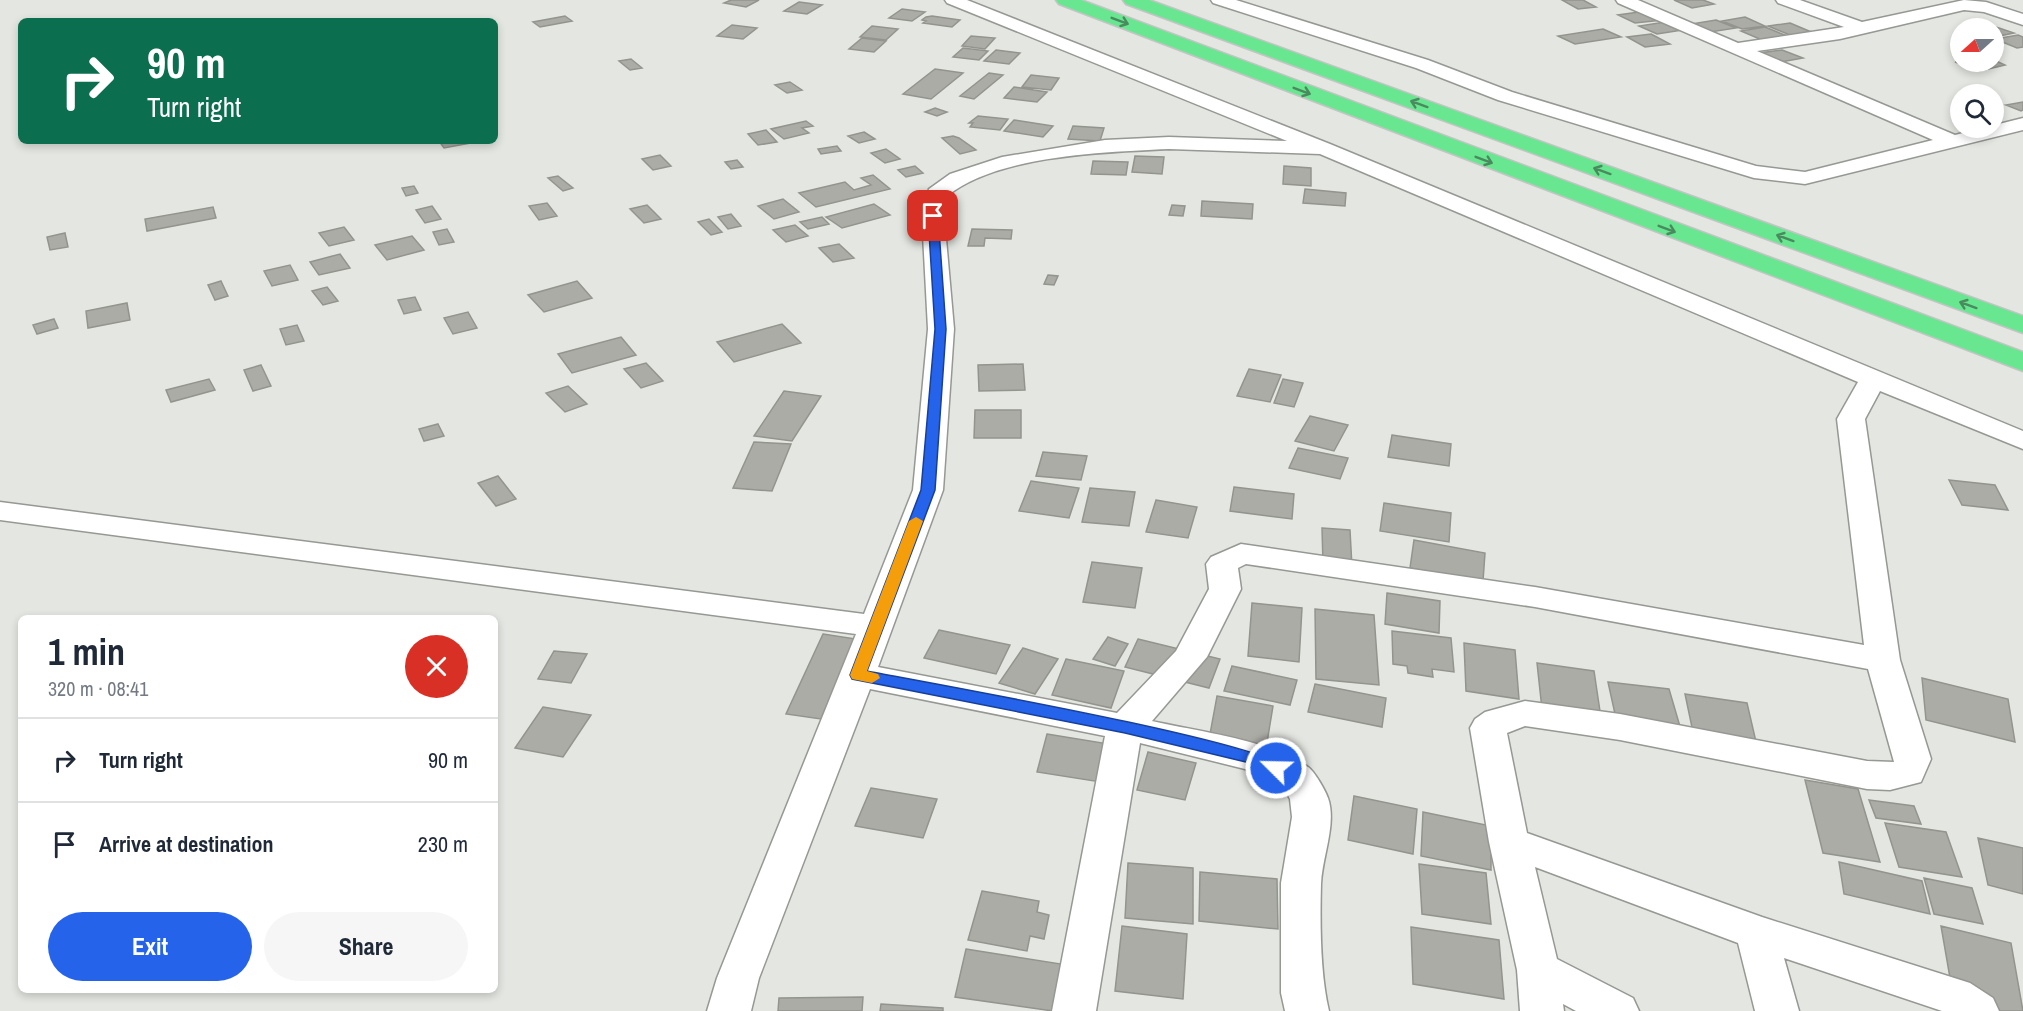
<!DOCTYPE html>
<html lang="en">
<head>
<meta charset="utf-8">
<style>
  body { margin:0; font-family:"Archivo Narrow",sans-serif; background:#f6f6f7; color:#1f2937; height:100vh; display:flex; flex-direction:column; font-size:22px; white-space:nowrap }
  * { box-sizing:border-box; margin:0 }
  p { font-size:20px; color:#747a83 }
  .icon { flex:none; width:33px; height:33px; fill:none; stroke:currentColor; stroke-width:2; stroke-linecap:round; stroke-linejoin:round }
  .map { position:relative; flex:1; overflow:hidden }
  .side { position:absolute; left:18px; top:615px; width:480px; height:378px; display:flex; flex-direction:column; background:#fff; border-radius:9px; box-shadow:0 3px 9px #0003 }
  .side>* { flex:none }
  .guide { position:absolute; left:18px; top:18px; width:480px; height:126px; border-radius:9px; box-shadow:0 3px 9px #0003; background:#0b6e4f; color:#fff; overflow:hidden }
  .needle { width:39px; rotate:249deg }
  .buttons { position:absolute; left:1950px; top:18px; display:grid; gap:12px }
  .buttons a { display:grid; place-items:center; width:54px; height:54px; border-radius:50%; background:#fff; box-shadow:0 3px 9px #0003; font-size:30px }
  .pin { position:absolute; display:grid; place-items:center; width:51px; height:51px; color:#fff; margin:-26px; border-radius:12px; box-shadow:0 3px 9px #0006 }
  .me { position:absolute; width:66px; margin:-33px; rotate:293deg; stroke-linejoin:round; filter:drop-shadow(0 0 4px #0008) }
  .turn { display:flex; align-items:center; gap:21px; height:126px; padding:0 30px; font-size:27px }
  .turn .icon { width:78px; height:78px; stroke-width:2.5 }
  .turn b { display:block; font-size:42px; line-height:51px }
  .round { display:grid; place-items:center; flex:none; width:63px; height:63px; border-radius:32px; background:#f6f6f7 }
  .headline { display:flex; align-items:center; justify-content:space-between; height:102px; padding:0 30px }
  h1 { font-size:36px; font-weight:700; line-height:45px }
  .primary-button { display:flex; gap:12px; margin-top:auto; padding:12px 30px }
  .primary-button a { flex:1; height:69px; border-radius:36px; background:#2563eb; color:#fff; font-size:24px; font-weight:700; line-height:69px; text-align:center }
  .primary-button a+a { background:#f6f6f7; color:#1f2937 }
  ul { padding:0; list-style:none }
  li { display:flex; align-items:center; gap:18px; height:84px; padding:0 30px; border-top:2px solid #e0e1e3 }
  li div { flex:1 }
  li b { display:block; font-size:22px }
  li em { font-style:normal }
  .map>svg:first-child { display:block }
  .building { fill:#abaca6; stroke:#94948e; stroke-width:1.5 }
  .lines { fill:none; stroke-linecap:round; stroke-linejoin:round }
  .minor-casing { stroke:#959893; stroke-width:3 }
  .motorway-casing { stroke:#c4c4c4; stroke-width:3 }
  .minor { fill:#fff; fill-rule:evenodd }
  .motorway { fill:#68e790; fill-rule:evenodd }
  .oneway { stroke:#4a8a5e }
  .route { fill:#2563eb; stroke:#184099; stroke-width:1.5 }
  .slow { fill:#f59e0b }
</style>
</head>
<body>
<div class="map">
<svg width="2023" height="1011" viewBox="0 0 2023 1011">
  <rect width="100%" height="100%" fill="#e4e7e1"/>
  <path class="building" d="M731,0h28l-13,7 -22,-4z
    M1562,0h21l13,7 -18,2z
    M1674,0h29l11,4 -22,4z
    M799,2l23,3 -15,9 -23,-3z
    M902,9l23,3 -13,9 -23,-3z
    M1646,11l17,9 -28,3 -17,-8z
    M565,16l7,5 -32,6 -7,-5z
    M932,16l28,4 -8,7 -29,-4 3,-2 -4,-1 4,-3z
    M1745,17l20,9 -23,3 -20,-8z
    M1716,20l20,8 -26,4 -19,-8z
    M1665,22l18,8 -26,4 -18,-8z
    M1790,23l26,11 -21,3 -27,-11z
    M732,25l25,3 -14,11 -26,-3z
    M1990,25l24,8 -20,4v-9h-27z
    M872,26l26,3 -12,11 -26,-3z
    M1765,27l22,9 -25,4 -21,-9z
    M1603,29l18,8 -46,7 -17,-8z
    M1651,34l19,10 -25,3 -18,-10z
    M2018,35l5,2v10l-6,1 -22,-9z
    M971,36l24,2 -10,11 -23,-3z
    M862,38l24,3 -12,11 -25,-3z
    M963,48l25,3 -9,9 -26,-3z
    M996,50l24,3 -11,11 -25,-3z
    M1782,50l21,8 -22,4 -22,-9z
    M631,59l11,9 -12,2 -11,-9z
    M1994,60l11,5 -25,6 -25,-9z
    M935,69l28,4 -32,26 -28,-5z
    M989,73l14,2 -29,24 -14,-3z
    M1031,75l28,3 -8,12 -29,-3z
    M790,82l12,8 -15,3 -12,-8z
    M1014,87l33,5 -10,10 -33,-4z
    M2023,102v8l-2,1 -15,-6z
    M935,108l12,4 -10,4 -12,-4z
    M978,116l30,3 -8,11 -30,-3 3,-4h-4z
    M1014,120l39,6 -10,11 -39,-6z
    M806,121l7,5 -11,2 7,5 -25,6 -13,-10z
    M1073,126l31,2 -4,13 -32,-2z
    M766,130l11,12 -19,3 -10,-11z
    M864,132l11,7 -16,4 -11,-7z
    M953,136l6,2 17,12 -16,4 -18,-16z
    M439,141h36l1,1 -32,6z
    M837,146l4,5 -20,3 -3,-5z
    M886,149l14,10 -15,4 -14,-10z
    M660,155l11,11 -18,4 -11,-11z
    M1135,156l29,1 -2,17 -30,-2z
    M737,160l6,7 -12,2 -6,-7z
    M1093,161l35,1 -2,13 -35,-1z
    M915,166l8,7 -17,4 -8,-7z
    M1284,166l27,2v18l-28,-2z
    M873,175l17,14 -74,18 -17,-14 46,-11 9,8 17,-5 -10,-7z
    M558,176l15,12 -10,3 -15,-13z
    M414,186l4,7 -12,3 -4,-8z
    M1305,189l41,4 -1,13 -42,-3z
    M783,199l16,13 -25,7 -16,-13z
    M1202,201l51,3 -1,15 -51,-3z
    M547,203l10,13 -18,4 -10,-14z
    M874,204l16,11 -48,13 -16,-11z
    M647,205l14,14 -17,4 -14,-14z
    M1172,205l13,1 -2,10 -14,-1z
    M432,206l9,13 -16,4 -9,-13z
    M213,207l3,11 -69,13 -2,-12z
    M731,214l10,12 -13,3 -10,-12z
    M822,217l7,7 -21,5 -8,-7z
    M709,219l13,13 -11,3 -13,-13z
    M795,225l13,11 -22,6 -13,-12z
    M344,227l10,13 -25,6 -10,-13z
    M447,229l7,13 -15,3 -6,-13z
    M972,229l40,1 -1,9 -26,-1 -1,8h-16z
    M65,233l3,14 -18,3 -3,-13z
    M412,236l12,14 -37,10 -12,-15z
    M839,244l15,14 -21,4 -14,-14z
    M340,254l10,14 -31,7 -9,-13z
    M290,265l8,15 -26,6 -8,-15z
    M1048,275l10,1 -4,9 -10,-1z
    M221,281l7,15 -13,4 -7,-15z
    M577,281l15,17 -48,14 -16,-17z
    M327,287l11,14 -15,4 -11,-14z
    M415,297l6,13 -17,4 -6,-14z
    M127,303l3,17 -42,8 -2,-17z
    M468,312l9,16 -24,6 -9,-16z
    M54,319l4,9 -21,6 -4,-9z
    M782,324l19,19 -67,19 -17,-20z
    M297,325l7,16 -18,4 -6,-16z
    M621,337l15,18 -64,18 -14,-19z
    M646,363l17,18 -22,7 -17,-19z
    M1023,364l2,26 -46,1 -1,-26z
    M261,365l10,21 -18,5 -9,-21z
    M1249,369l32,6 -11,27 -33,-6z
    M209,379l6,11 -44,12 -5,-12z
    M1283,379l20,4 -9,24 -20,-4z
    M568,386l19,18 -22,8 -19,-19z
    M784,391l37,5 -29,45 -38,-5z
    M975,410h46v28h-47z
    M1310,416l38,9 -14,26 -39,-10z
    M438,424l6,12 -20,5 -5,-12z
    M1392,435l59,9 -2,22 -61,-9z
    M754,442l37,2 -19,47 -39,-3z
    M1298,448l50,10 -8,21 -51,-11z
    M1043,452l44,4 -6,24 -45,-4z
    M498,476l18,23 -20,7 -18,-23z
    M1949,480l46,5 13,25 -46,-5z
    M1031,481l48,7 -10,30 -50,-7z
    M1234,487l60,7 -2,25 -62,-8z
    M1090,488l45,4 -6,34 -47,-4z
    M1156,500l41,7 -9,31 -42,-6z
    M1384,503l67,10 -2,29 -69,-11z
    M1322,528l28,2 2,37 -29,-3z
    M1414,540l71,13 -2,28 -73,-13z
    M1092,562l50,6 -7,40 -52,-6z
    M1387,593l53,8 -1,32 -54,-9z
    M1252,603l50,5 -3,54 -51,-6z
    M1315,609l59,6 5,70 -63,-6z
    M939,630l71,15 -14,29 -72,-16z
    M1392,631l59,7 3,34 -22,-3 1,8 -25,-4 -1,-7 -14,-2z
    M823,634l33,5 -35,80 -35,-5z
    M1108,637l20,7 -13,22 -22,-7z
    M1138,639l82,20 -11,29 -84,-21z
    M1464,643l51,7 4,49 -53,-8z
    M1023,648l35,11 -23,35 -36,-11z
    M554,651l33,3 -16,29 -33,-4z
    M1066,659l58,12 -13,37 -59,-13z
    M1537,663l57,8 7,47 -59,-9z
    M1232,666l65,14 -7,25 -66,-14z
    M1922,678l86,21 7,43 -89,-22z
    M1608,682l61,7 12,41 -64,-7z
    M1315,684l71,14 -4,29 -74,-15z
    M1685,694l62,9 10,43 -63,-9z
    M1217,696l56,10 -8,49 -57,-10z
    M543,707l48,8 -28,42 -48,-9z
    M1047,734l68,11 -8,38 -70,-11z
    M1148,752l48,11 -11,37 -48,-10z
    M1805,780l53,9 22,73 -57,-9z
    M871,788l66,11 -14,39 -68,-12z
    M1354,796l63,13 -4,45 -65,-14z
    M1869,800l45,6 7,18 -45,-6z
    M1423,812l68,14v44l-70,-14z
    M1885,823l61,9 16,45 -63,-10z
    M1978,838l45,10v46l-35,-9z
    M1839,862l83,19 8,33 -86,-20z
    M1128,863l65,5v56l-68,-6z
    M1419,864l67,9 5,51 -69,-10z
    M1200,872l77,7 1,50 -79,-8z
    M1924,878l48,10 11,36 -49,-10z
    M982,891l57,10 -2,11 12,3 -5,24 -14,-3 -3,15 -59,-11z
    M1122,926l65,8 -4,65 -68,-8z
    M1941,926l70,17 12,68h-33l-36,-10z
    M1411,927l88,13 5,59 -91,-15z
    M966,949l95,15 -8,47 -98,-14z
    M863,997l-1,14h-84l1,-13z
    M881,1004l62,4v3h-63z"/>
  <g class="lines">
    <defs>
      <path id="minor" d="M945,0h22l363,144 693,287v18l-143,-58 -15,28 35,241 31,99 -10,23 -31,8 -23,-1 -247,-49 -95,-14 -18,7 20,100 235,84 208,66 23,15 6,13h-57l-158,-53 15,53h-44l-17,-68 -203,-76 22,92 76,39 6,13h-63l-13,-7 1,7h-44l-3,-41 -28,-128 -19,-114 5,-9 10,-7 40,-11 95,13 247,47 27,1 -26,-93 -333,-62 -289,-43 -8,4 3,21 -34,68 -55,64c48,11 115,18 156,46 7,5 17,23 20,31 9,26 -6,59 -7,86 -1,38 -1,90 8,127h-44l-4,-18v-110l11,-66 -2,-18 -6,-11 -39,-19 -105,-26 -44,268h-44l53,-275 -235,-47 -111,289 -8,33h-44l10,-33 139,-344 -856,-114v-18l864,112 49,-124 15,-161 -6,-113 7,-27 21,-15 52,-17 103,-17 64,-3 118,4 -340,-138zM1169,149l151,5 538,228 -21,37 27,226 -329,-58 -294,-43 -30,13 -5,7 3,25 -33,62 -59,62 -239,-46 65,-177 11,-161 -10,-113 3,-20c51,-41 158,-44 222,-47z
        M1211,0h25l192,60 84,32 244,74 49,6 128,-32 -315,-137 -2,-3h22l100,43 106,-16 -66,-24 -2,-3h24l62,22 102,-22 22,2 37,12v11l-39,-13 -20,-2 -124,29 -83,12 198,84 68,-17v12l-218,54 -51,-6 -256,-78 -82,-32 -203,-65z"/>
      <path id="motorway" d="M1056,0h25l942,352v19l-964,-367z
        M1123,0h26l874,316v17l-897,-329z"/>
    </defs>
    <use href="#minor" class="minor-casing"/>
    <use href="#motorway" class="motorway-casing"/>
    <use href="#minor" class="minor"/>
    <use href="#motorway" class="motorway"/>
  </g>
  <defs><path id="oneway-shaft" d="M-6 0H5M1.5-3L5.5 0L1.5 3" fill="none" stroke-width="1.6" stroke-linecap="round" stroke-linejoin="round" transform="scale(1.5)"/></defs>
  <g class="oneway">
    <use href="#oneway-shaft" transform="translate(1120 21) rotate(21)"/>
    <use href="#oneway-shaft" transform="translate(1302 91) rotate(21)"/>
    <use href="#oneway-shaft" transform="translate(1419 104) rotate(-160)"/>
    <use href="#oneway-shaft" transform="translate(1484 160) rotate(21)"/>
    <use href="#oneway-shaft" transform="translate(1602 171) rotate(-160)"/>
    <use href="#oneway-shaft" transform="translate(1667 229) rotate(21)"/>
    <use href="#oneway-shaft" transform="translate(1785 238) rotate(-160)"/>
    <use href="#oneway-shaft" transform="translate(1968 305) rotate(-160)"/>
  </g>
  <path class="route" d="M933,213l5,3 8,113 -11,161 -68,181c51,10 403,72 417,97l-2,4 -6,2 -26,-11 -125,-30 -273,-54 -2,-4 71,-185 14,-161 -7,-113z"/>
  <path class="slow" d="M916,517l7,4 -56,150 11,3 2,4 -8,5 -20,-4 -2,-4 59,-154z"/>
</svg>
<div class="buttons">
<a><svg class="needle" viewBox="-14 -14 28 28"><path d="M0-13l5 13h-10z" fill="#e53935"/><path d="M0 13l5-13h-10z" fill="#747a83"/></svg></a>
<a><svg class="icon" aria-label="search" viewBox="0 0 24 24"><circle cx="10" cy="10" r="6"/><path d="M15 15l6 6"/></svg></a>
</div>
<div class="pin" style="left:933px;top:216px;background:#d93025"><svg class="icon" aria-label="arrive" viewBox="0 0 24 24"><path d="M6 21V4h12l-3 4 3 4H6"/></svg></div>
<svg class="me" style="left:1276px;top:768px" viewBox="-20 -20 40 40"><circle r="17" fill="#2563eb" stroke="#fff" stroke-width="3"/><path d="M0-11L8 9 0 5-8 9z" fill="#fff"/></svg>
<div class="guide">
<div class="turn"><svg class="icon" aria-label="right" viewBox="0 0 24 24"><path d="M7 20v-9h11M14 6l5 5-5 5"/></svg><div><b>90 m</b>Turn right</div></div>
</div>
<section class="side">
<div class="headline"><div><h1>1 min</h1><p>320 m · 08:41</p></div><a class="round" style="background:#d93025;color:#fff"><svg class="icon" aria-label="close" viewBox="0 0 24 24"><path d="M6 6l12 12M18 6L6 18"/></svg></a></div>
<ul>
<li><svg class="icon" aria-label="right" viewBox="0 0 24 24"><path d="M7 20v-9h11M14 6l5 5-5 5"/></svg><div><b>Turn right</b></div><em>90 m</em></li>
<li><svg class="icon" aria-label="arrive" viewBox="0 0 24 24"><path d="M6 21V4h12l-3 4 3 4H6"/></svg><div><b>Arrive at destination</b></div><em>230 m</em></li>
</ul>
<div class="primary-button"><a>Exit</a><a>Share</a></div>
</section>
</div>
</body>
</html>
